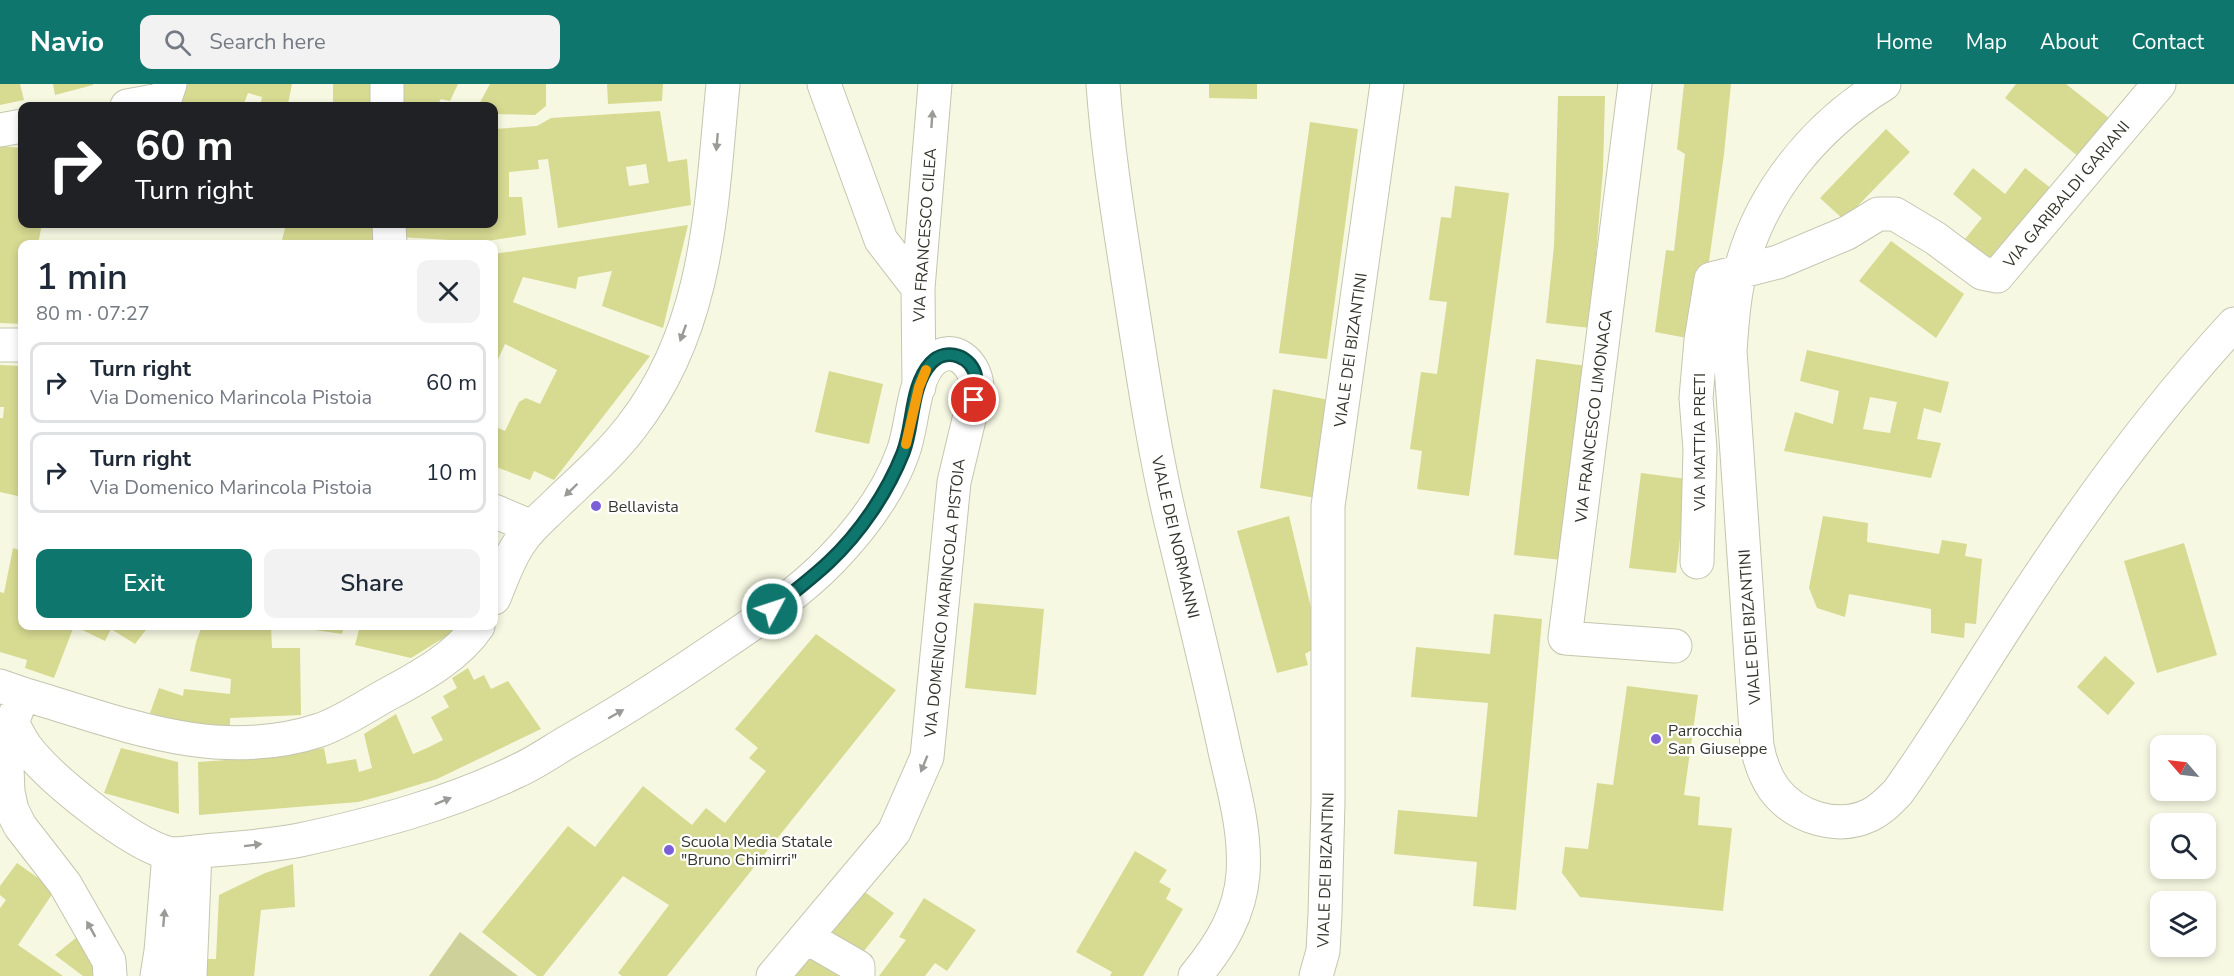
<!DOCTYPE html>
<html lang="en">
<head>
<meta charset="utf-8">
<style>
  body { margin:0; font-family:"Nunito Sans",sans-serif; background:#f2f2f3; color:#1f2937; height:100vh; display:flex; flex-direction:column; font-size:22px; white-space:nowrap }
  * { box-sizing:border-box; margin:0 }
  p { font-size:20px; color:#747a83 }
  .icon { flex:none; width:33px; height:33px; fill:none; stroke:currentColor; stroke-width:2; stroke-linecap:round; stroke-linejoin:round }
  .map { position:relative; flex:1; overflow:hidden }
  .side { position:absolute; left:18px; top:156px; width:480px; height:390px; display:flex; flex-direction:column; background:#fff; border-radius:12px; box-shadow:0 3px 9px #0003 }
  .side>* { flex:none }
  .banner { position:absolute; left:18px; top:18px; width:480px; height:126px; border-radius:12px; box-shadow:0 3px 9px #0003; background:#202124; color:#fff; overflow:hidden }
  .needle { width:39px; rotate:298deg }
  .buttons { position:absolute; left:2150px; top:651px; display:grid; gap:12px }
  .buttons a { display:grid; place-items:center; width:66px; height:66px; border-radius:12px; background:#fff; box-shadow:0 3px 9px #0003; font-size:30px }
  .pin { position:absolute; display:grid; place-items:center; width:51px; height:51px; color:#fff; margin:-26px; border:3px solid #fff; border-radius:50%; box-shadow:0 2px 6px #0007 }
  .me { position:absolute; width:66px; margin:-33px; rotate:50deg; stroke-linejoin:round; filter:drop-shadow(0 0 4px #0008) }
  .turn { display:flex; align-items:center; gap:21px; height:126px; padding:0 18px; font-size:27px }
  .turn .icon { width:78px; height:78px; stroke-width:2.5 }
  .turn b { display:block; font-size:42px; line-height:51px }
  .round { display:grid; place-items:center; flex:none; width:63px; height:63px; border-radius:12px; background:#f2f2f3 }
  .summary { display:flex; align-items:center; justify-content:space-between; height:102px; padding:0 18px }
  h1 { font-size:36px; font-weight:600; line-height:45px }
  .cta { display:flex; gap:12px; margin-top:auto; padding:12px 18px }
  .cta a { flex:1; height:69px; border-radius:12px; background:#0f766e; color:#fff; font-size:24px; font-weight:600; line-height:69px; text-align:center }
  .cta a+a { background:#f2f2f3; color:#1f2937 }
  ul { padding:0; list-style:none }
  li { display:flex; align-items:center; gap:18px; height:81px; margin:0 12px 9px; padding:0 6px; border:3px solid #e0e1e3; border-radius:12px }
  li div { flex:1 }
  li b { display:block; font-size:22px }
  li em { font-style:normal }
  header { display:flex; align-items:center; gap:36px; box-sizing:border-box; height:84px; padding:0 30px; background:#0f766e; color:#fff }
  header strong { font-size:28px }
  nav { display:flex; gap:33px; margin-inline-start:auto; font-size:21px }
  .search { width:420px; height:54px; background:#f2f2f3; display:flex; align-items:center; gap:15px; box-sizing:border-box; padding:0 21px; border-radius:12px; color:#747a83; font-size:22px }
  .map>svg:first-child { display:block }
  .green { fill:#ced19a }
  .building { fill:#d7da91; fill-rule:evenodd }
  .lines { fill:none; stroke-linecap:round; stroke-linejoin:round }
  .minor-casing { stroke:#c4c6b0; stroke-width:35 }
  .minor { stroke:#fff; stroke-width:33 }
  .oneway { fill:#9a9a96 }
  .route-casing { stroke:#0a4d48; stroke-width:15 }
  .route { stroke:#0f766e; stroke-width:10 }
  .slow { stroke:#f59e0b; stroke-width:10 }
  .poi-dot { fill:#7a5fd9; stroke:#fff; stroke-width:2 }
  .labels { text-anchor:middle; stroke-width:4.5; stroke-linejoin:round; paint-order:stroke }
  .street-label { font-size:16px; fill:#35352c; stroke:#fff }
  .poi-label { font-size:16px; fill:#35352c; stroke:#fff; text-anchor:start }
</style>
</head>
<body>
<header>
<strong>Navio</strong>
<div class="search"><svg class="icon" aria-label="search" viewBox="0 0 24 24"><circle cx="10" cy="10" r="6"/><path d="M15 15l6 6"/></svg>Search here</div>
<nav><a>Home</a><a>Map</a><a>About</a><a>Contact</a></nav>
</header>
<div class="map">
<svg width="2234" height="892" viewBox="0 0 2234 892">
  <rect width="100%" height="100%" fill="#f7f8e2"/>
  <path class="green" d="M460,848l58,44h-89z"/>
  <path class="building" d="M0,0h20l4,16 -24,5z
    M53,0h40v1l-38,10z
    M183,0h109l-4,20 4,2h-32l2,-9 -14,-4 -5,13h-67z
    M333,0h47v22h-47z
    M394,0h64l-8,17 -9,-2 -4,7h-44z
    M490,0h56v22l-11,9 -41,-1v-8h-16z
    M607,0h56l-1,17 -54,3z
    M1209,0h48v15l-48,-1z
    M1684,0h47l-7,70 -26,186 -43,-8 11,-82 8,1 11,-97 -8,-5z
    M2016,0h50l43,34 -30,39 -74,-59z
    M1558,12h47l-2,74 -13,158 -44,-5 8,-77z
    M660,27l8,51 19,-3 4,46 -133,23 -10,-69 -10,1 1,9 -30,3v25h13l4,38 -46,7 -80,-5 3,-13h91v-95l43,-3 14,-8zM646,80l3,19 -20,3 -3,-19z
    M1310,38l48,7 -31,230 -48,-6z
    M1886,45l24,23 -66,68 -24,-22z
    M0,62l22,2v76h20l-4,20h-16v80l-22,-1z
    M1973,84l32,26 20,-26 27,21 -61,78 -30,-23 21,-26 -29,-24z
    M1455,102l54,7 -40,303 -52,-7 5,-38 -12,-2 11,-77 16,2 10,-72 -18,-2 12,-83 10,1z
    M286,140h96l-2,20h-99z
    M688,141l-25,103 -61,-22 10,-35 -34,6 -2,12 -53,-12 -10,25 137,54 -96,124 -20,-9 -4,9 -36,-14v-40l11,5 14,-29 7,-4 14,6 17,-34 -52,-26 -11,24v-114z
    M1891,157l73,53 -28,44 -77,-57z
    M1807,266l142,32 -8,31 -17,-5 -7,31 24,4 -10,35 -147,-27 11,-39 38,12 6,-33 -39,-10zM1870,313l27,5 -7,31 -27,-4z
    M1536,275l51,7 -25,194 -48,-5z
    M0,281l22,1v131l-22,-5v-74h3l1,-11h-4z
    M829,287l54,13 -14,60 -54,-12z
    M1273,305l56,11 -14,98 -55,-10z
    M1641,389l46,6 -11,94 -47,-5z
    M1289,432l31,129 -15,9 3,11 -31,8 -40,-142z
    M1823,432l45,7 -1,19 72,12 3,-14 25,4 -2,12 17,3 -6,65 -11,-1 -1,15 -33,-5v-24l-82,-15 -4,23 -28,-9 -8,-20z
    M2184,459l33,112 -60,18 -33,-112z
    M13,464l9,3v75h127l-14,18 -24,-15 -6,12 -31,-15 -20,52 -29,-10 2,-8 -27,-8v-60l4,1z
    M974,519l70,6 -8,86 -71,-7z
    M1494,530l48,5 -26,291 -43,-4 4,-44 -83,-8 4,-44 79,7 11,-114 -77,-6 5,-50 74,7z
    M202,542h69l1,22h28l1,67 -71,3v10l-52,-6 -28,-9 9,-25 24,8 1,-7 46,5 1,-15 -41,-8 6,-29z
    M308,542h36l-2,8 -34,-5z
    M360,542h96l-6,8 -39,24 -56,-13z
    M816,550l80,56 -229,286h-45l-4,-3 51,-68 -46,-29 -80,100h-6l-55,-44 86,-106 27,21 48,-61 49,39 14,-17 19,15 41,-52 -17,-13 9,-10 -23,-19z
    M2105,572l30,27 -27,32 -31,-28z
    M468,584l6,12 10,-5 7,14 17,-8 33,48 -104,50 -49,15 -30,8 -159,13 -1,-53 56,-4 70,-10 3,16 29,-5 3,13 13,-4 -8,-34 32,-20 17,40 14,-6 16,-8 -12,-23 18,-10 -6,-11 14,-8 -5,-10z
    M1627,602l71,9 -14,100 16,2 -2,28 34,3 -9,83 -143,-14 -18,-24 3,-26 23,2 9,-66 16,2z
    M121,664l57,14 1,52 -75,-21z
    M1135,767l32,19 -8,12 12,7 -5,10 17,10 -40,67h-33l2,-4 -36,-20z
    M17,779l38,27 -37,55 45,31h-63v-68l6,-8 -6,-5v-9z
    M293,780l2,43 -34,3 -7,66h-49l-1,-17h12l3,-64 46,-22z
    M862,806l32,23 -34,43 -30,-25z
    M924,814l52,32 -29,41 -12,-8 -10,13h-46l27,-36 -7,-3z
    M83,848l20,44h-20l-28,-21z
    M814,863l32,29h-55z"/>
  <g class="lines">
    <defs>
      <path id="minor" d="M824,0l57,156 37,48
        M1103,0c5,72 17,143 28,215 12,76 23,152 41,227 18,75 37,150 53,225 9,40 21,81 18,123 -3,40 -23,72 -48,102
        M1635,0l-70,554 110,8
        M1884,0c-69,42 -125,110 -144,189 -7,25 -8,52 -10,78l27,395c3,16 8,30 17,43 21,28 63,42 96,26 11,-5 19,-14 28,-23 51,-72 95,-148 144,-220 58,-87 121,-171 192,-248
        M127,22l38,-7 5,-15
        M387,22v-22
        M0,46l22,-4
        M389,140l1,20
        M0,261h22
        M919,303l-1,-99 17,-204
        M494,427l38,16
        M1697,478l3,-113 -4,-51 5,-58 10,-61 67,-17 69,-29 31,-19h17l40,24 47,35 15,3 162,-192
        M494,514c8,-19 15,-41 27,-57 9,-14 23,-25 35,-37 26,-25 54,-49 76,-78 78,-101 79,-221 91,-342
        M0,602l23,8c99,29 193,70 297,36 23,-8 46,-24 68,-36 32,-17 70,-38 90,-68
        M23,610l-11,29c5,8 9,17 14,24 25,33 102,94 141,106 8,2 20,0 28,-1l-5,124
        M12,639l-5,45 1,24 4,18 8,16 45,58 44,77 1,15
        M195,768c35,-4 71,-5 105,-12 74,-16 149,-36 217,-69 18,-8 35,-20 52,-30 46,-26 90,-54 133,-83 44,-30 91,-59 129,-98 29,-30 58,-68 72,-108 10,-26 9,-71 29,-91 21,-19 43,2 45,25l-23,96 -27,275 -33,75 -121,144
        M806,853l52,30v9
        M157,892l4,-25 8,-97
        M1316,892l7,-25 2,-37 3,-112v-296l59,-422"/>
    </defs>
    <use href="#minor" class="minor-casing"/>
    <use href="#minor" class="minor"/>
  </g>
  <defs><path id="oneway-solid" d="M-6-.8H1V-3.2L6.5 0L1 3.2V.8H-6Z" transform="scale(1.5)"/></defs>
  <g class="oneway">
    <use href="#oneway-solid" transform="translate(932 35) rotate(-86)"/>
    <use href="#oneway-solid" transform="translate(717 58) rotate(95)"/>
    <use href="#oneway-solid" transform="translate(683 249) rotate(110)"/>
    <use href="#oneway-solid" transform="translate(571 406) rotate(136)"/>
    <use href="#oneway-solid" transform="translate(616 630) rotate(-30)"/>
    <use href="#oneway-solid" transform="translate(924 680) rotate(112)"/>
    <use href="#oneway-solid" transform="translate(443 717) rotate(-22)"/>
    <use href="#oneway-solid" transform="translate(253 761) rotate(-7)"/>
    <use href="#oneway-solid" transform="translate(164 834) rotate(-85)"/>
    <use href="#oneway-solid" transform="translate(91 845) rotate(-119)"/>
  </g>
  <g class="lines">
    <defs>
      <path id="route" d="M772,525c19,-15 39,-30 57,-47 31,-29 58,-69 74,-109 11,-28 7,-67 28,-90 16,-17 42,-6 45,15 2,7 -1,15 -2,22"/>
    </defs>
    <use href="#route" class="route-casing"/>
    <use href="#route" class="route"/>
    <path class="slow" d="M906,360l13,-57 7,-17"/>
  </g>
  <g class="poi-dot">
    <circle cx="596" cy="422" r="6"/>
    <circle cx="1656" cy="655" r="6"/>
    <circle cx="669" cy="766" r="6"/>
  </g>
  <g class="labels">
    <g class="street-label">
      <text transform="translate(2066 110) rotate(-50)" y="6">VIA GARIBALDI GARIANI</text>
      <text transform="translate(924 151) rotate(-86)" y="6">VIA FRANCESCO CILEA</text>
      <text transform="translate(1350 266) rotate(-82)" y="6">VIALE DEI BIZANTINI</text>
      <text transform="translate(1593 332) rotate(-83)" y="6">VIA FRANCESCO LIMONACA</text>
      <text transform="translate(1699 358) rotate(-90)" y="6">VIA MATTIA PRETI</text>
      <text transform="translate(1176 453) rotate(77)" y="6">VIALE DEI NORMANNI</text>
      <text transform="translate(944 514) rotate(-84)" y="6">VIA DOMENICO MARINCOLA PISTOIA</text>
      <text transform="translate(1749 543) rotate(-94)" y="6">VIALE DEI BIZANTINI</text>
      <text transform="translate(1325 786) rotate(-88)" y="6">VIALE DEI BIZANTINI</text>
    </g>
    <g class="poi-label">
      <text x="608" y="428">Bellavista</text>
      <text x="1668" y="652">Parrocchia<tspan x="1668" dy="18">San Giuseppe</tspan></text>
      <text x="681" y="763">Scuola Media Statale<tspan x="681" dy="18">"Bruno Chimirri"</tspan></text>
    </g>
  </g>
</svg>
<div class="buttons">
<a><svg class="needle" viewBox="-14 -14 28 28"><path d="M0-13l5 13h-10z" fill="#e53935"/><path d="M0 13l5-13h-10z" fill="#747a83"/></svg></a>
<a><svg class="icon" aria-label="search" viewBox="0 0 24 24"><circle cx="10" cy="10" r="6"/><path d="M15 15l6 6"/></svg></a>
<a><svg class="icon" aria-label="layers" viewBox="0 0 24 24"><path d="M12 4l9 5-9 5-9-5zM3 14l9 5 9-5"/></svg></a>
</div>
<div class="pin" style="left:974px;top:316px;background:#d93025"><svg class="icon" aria-label="arrive" viewBox="0 0 24 24"><path d="M6 21V4h12l-3 4 3 4H6"/></svg></div>
<svg class="me" style="left:772px;top:525px" viewBox="-20 -20 40 40"><circle r="17" fill="#0f766e" stroke="#fff" stroke-width="3"/><path d="M0-11L8 9 0 5-8 9z" fill="#fff"/></svg>
<div class="banner">
<div class="turn"><svg class="icon" aria-label="right" viewBox="0 0 24 24"><path d="M7 20v-9h11M14 6l5 5-5 5"/></svg><div><b>60 m</b>Turn right</div></div>
</div>
<section class="side">
<div class="summary"><div><h1>1 min</h1><p>80 m · 07:27</p></div><a class="round"><svg class="icon" aria-label="close" viewBox="0 0 24 24"><path d="M6 6l12 12M18 6L6 18"/></svg></a></div>
<ul>
<li><svg class="icon" aria-label="right" viewBox="0 0 24 24"><path d="M7 20v-9h11M14 6l5 5-5 5"/></svg><div><b>Turn right</b><p>Via Domenico Marincola Pistoia</p></div><em>60 m</em></li>
<li><svg class="icon" aria-label="right" viewBox="0 0 24 24"><path d="M7 20v-9h11M14 6l5 5-5 5"/></svg><div><b>Turn right</b><p>Via Domenico Marincola Pistoia</p></div><em>10 m</em></li>
</ul>
<div class="cta"><a>Exit</a><a>Share</a></div>
</section>
</div>
</body>
</html>
